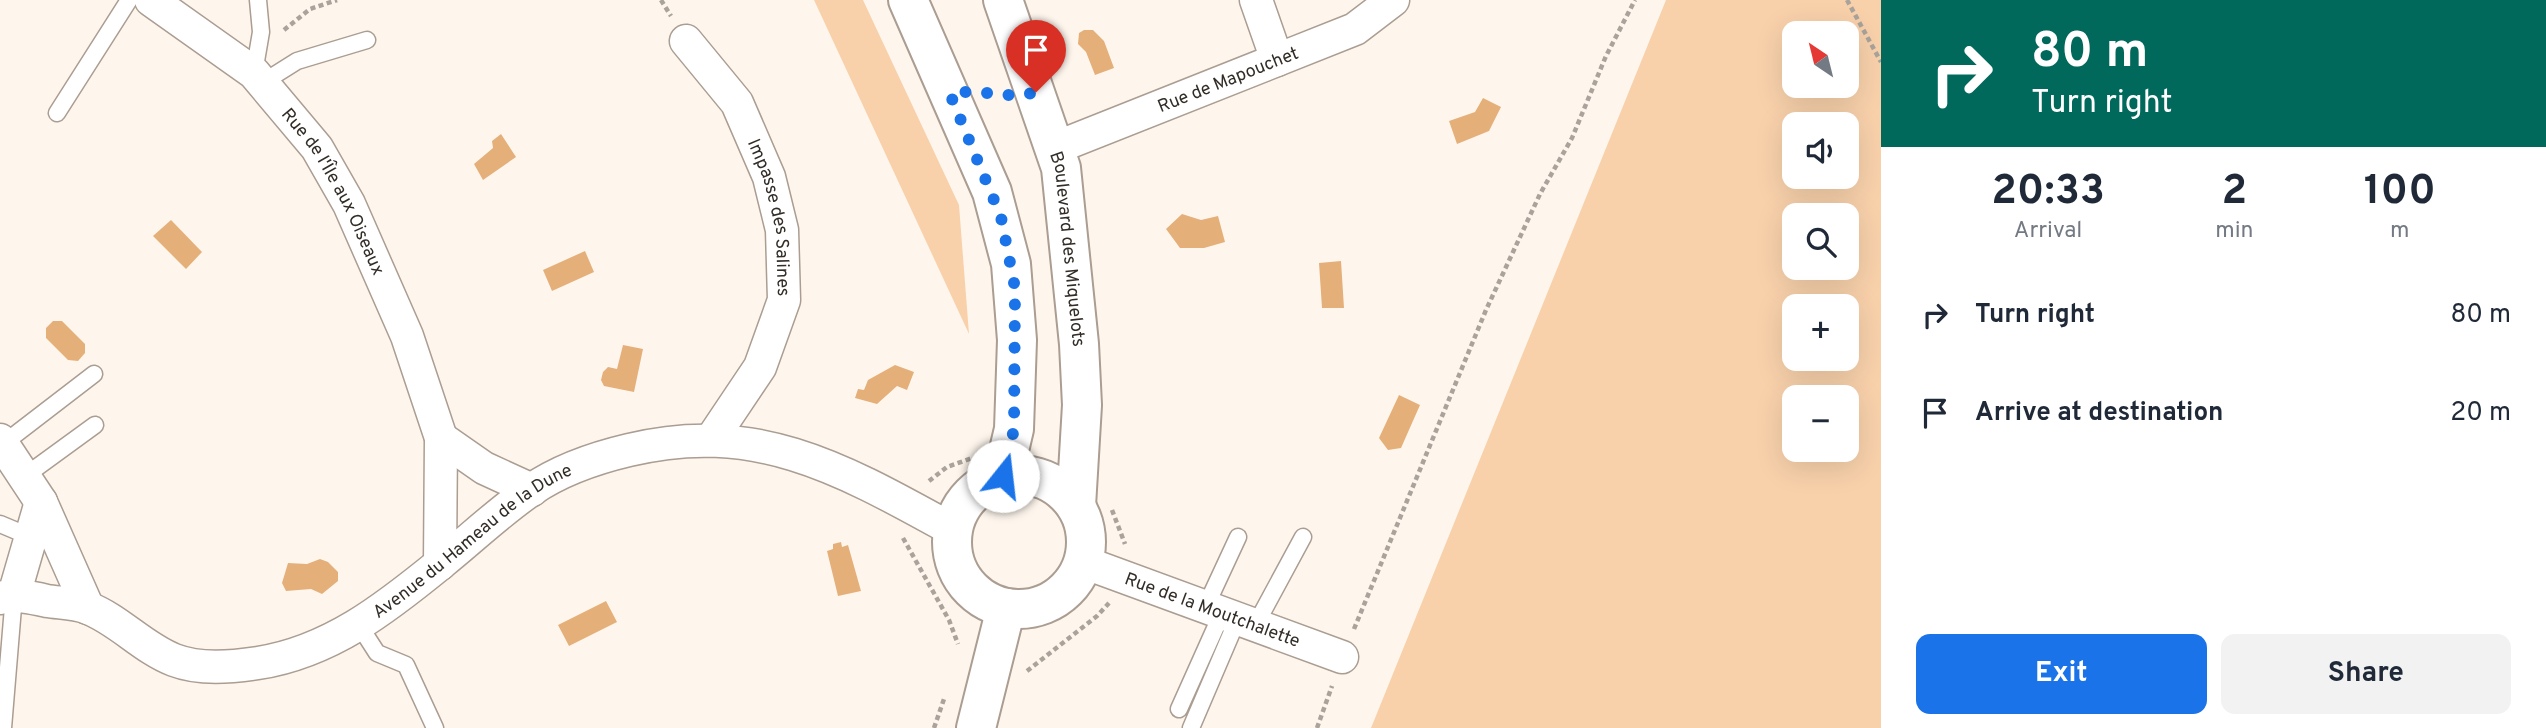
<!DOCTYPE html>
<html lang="en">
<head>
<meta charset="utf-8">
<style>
  body { margin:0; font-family:Overpass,sans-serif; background:#f2f2f3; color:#1f2937; height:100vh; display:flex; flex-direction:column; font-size:26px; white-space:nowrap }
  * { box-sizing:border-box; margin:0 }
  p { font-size:23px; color:#747a83 }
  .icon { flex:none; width:38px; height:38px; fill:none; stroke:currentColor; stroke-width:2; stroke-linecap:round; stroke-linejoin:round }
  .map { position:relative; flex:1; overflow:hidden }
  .side { display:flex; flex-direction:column; background:#fff; width:665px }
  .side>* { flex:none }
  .top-card { background:#00695c; color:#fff; overflow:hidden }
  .needle { width:46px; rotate:325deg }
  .tools { position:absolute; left:1782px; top:21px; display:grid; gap:14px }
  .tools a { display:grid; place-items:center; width:77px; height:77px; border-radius:14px; background:#fff; box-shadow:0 7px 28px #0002; font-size:35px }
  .pin { position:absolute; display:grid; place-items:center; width:60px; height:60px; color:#fff; margin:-72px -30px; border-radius:50% 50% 50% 0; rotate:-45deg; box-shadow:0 0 7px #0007 }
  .pin .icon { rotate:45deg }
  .me { position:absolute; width:77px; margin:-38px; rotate:16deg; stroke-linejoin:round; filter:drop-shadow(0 0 5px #0008) }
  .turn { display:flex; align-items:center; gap:24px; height:147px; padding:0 35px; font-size:32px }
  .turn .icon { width:91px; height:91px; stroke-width:2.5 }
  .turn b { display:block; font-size:49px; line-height:60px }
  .eta { display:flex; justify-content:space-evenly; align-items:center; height:119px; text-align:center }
  .eta b { font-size:42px; font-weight:700; line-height:49px }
  .action { display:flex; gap:14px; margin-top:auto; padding:14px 35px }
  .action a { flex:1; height:80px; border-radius:14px; background:#1a73e8; color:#fff; font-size:28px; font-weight:700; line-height:80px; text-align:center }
  .action a+a { background:#f2f2f3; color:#1f2937 }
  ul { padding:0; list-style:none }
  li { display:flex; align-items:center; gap:21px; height:98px; padding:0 35px }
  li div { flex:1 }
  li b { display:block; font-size:26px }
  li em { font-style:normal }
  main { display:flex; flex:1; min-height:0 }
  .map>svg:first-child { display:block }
  .green { fill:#f8d1ab; fill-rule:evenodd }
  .water { fill:#e5af79 }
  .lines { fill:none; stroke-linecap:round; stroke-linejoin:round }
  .service-casing { stroke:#ab9d91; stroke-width:19 }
  .minor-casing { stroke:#ab9d91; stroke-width:35 }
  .secondary-casing { stroke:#ab9d91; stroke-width:42 }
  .path { stroke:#aaa39c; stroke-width:4.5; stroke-dasharray:5 3.5; stroke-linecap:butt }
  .service { stroke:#fff; stroke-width:16 }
  .minor { stroke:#fff; stroke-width:32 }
  .secondary { stroke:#fff; stroke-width:38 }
  .route { stroke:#1a73e8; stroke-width:12; stroke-dasharray:0 21.6 }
  .labels { text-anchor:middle; stroke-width:7; stroke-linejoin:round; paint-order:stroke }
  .street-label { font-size:18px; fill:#332d28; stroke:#fff }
</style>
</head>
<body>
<main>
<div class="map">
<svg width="1881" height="728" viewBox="0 0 1881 728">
  <rect width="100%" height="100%" fill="#fef6ed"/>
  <path class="green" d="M814,0h49l96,205 10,129z
    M1666,0h215v728h-510zM1794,33h52v53h-52zM1794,124h52v53h-52zM1794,215h52v53h-52zM1794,306h52v53h-52zM1794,397h52v53h-52z"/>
  <path class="water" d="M1084,30h9l11,11 10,27 -19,7 -9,-23 -8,-8 1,-11z
    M1483,98l18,9 -12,24 -32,13 -8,-23 26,-9z
    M501,134l15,23 -33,23 -9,-16 19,-16 -1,-7z
    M1182,214l19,6 17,-4 7,26 -21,6h-24l-14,-19z
    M171,220l31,32 -16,17 -33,-33z
    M585,251l9,21 -42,19 -9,-21z
    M1341,261l3,47h-22l-3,-45z
    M53,321h9l23,23v9l-7,8 -10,-1 -22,-22v-10z
    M623,345l20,4 -9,43 -30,-6 -3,-6 2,-8 5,-5 9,2z
    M895,365l19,7 -7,18 -10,-4 -20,18 -22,-6 3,-9 6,1 4,-10z
    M1399,395l21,10 -19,43 -13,2 -9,-12z
    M841,542l1,5 6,-2 13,46 -23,5 -11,-45 6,-2v-5z
    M320,559l8,3 10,10v9l-16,13 -11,-5 -25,2 -4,-8 6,-20 19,1z
    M606,601l11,21 -48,24 -11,-21z"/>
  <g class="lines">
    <defs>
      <path id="service" d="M254,73l7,-41 -3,-32
        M262,83l35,-22 70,-21
        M57,113l72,-113
        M3,444l91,-70
        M25,476l70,-51
        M0,524l31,13
        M1206,606l32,-69
        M1256,624l47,-87
        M359,625l18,28 29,12 29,63
        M1179,709l43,-96
        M3,728l11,-133
        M1191,728l47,-110"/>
      <g id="minor">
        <path id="s1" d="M151,0l103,73 63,75 32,56 58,132 34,102 -1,126"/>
        <path d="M1256,0l21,60"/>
        <path id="s2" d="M686,41l51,62 32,74 13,53 2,70 -24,67 -49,73"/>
        <path id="s3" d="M1055,148l300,-119 38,-29"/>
        <path d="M441,438l43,30 48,22"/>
        <path d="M0,440l41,62 47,106"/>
        <path id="s4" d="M1083,562l259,95"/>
        <path d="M14,595l27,-93"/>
        <path id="s5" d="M0,598c16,-4 30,-1 47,3 13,2 29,2 41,7 31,12 55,40 86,52 26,10 57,7 84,3 72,-11 128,-55 183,-100 30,-24 59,-52 90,-73 29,-20 64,-32 98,-40 128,-31 215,20 324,80"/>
      </g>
      <g id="secondary">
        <path d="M908,0l84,192 19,72 6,76 -3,89 -11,47"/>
        <path id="s6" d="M1003,0l58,168 18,176 3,61 -6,101"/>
        <circle cx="1019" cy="542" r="67"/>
        <path d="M976,728l30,-120"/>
      </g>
    </defs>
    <use href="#service" class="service-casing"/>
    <use href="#minor" class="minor-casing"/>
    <use href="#secondary" class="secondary-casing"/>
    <path class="path" d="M661,0l10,16
      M1847,0l34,62
      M284,30l26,-21 27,-9
      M929,481l18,-14 25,-9
      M1112,510l13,34
      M903,538l46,82 9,24
      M1354,629l132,-319 54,-116 32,-56 34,-82 29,-56
      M1027,671l70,-55 12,-13
      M934,728l11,-32
      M1317,728l15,-42"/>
    <use href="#service" class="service"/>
    <use href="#minor" class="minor"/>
    <use href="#secondary" class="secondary"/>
  </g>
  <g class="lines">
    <path class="route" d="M1003,476l11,-47 1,-141 -14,-71 -51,-123c30,-7 56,7 86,-2"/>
  </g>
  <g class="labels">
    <g class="street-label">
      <text dy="6" stroke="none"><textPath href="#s3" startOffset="186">Rue de Mapouchet</textPath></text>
      <text dy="6" stroke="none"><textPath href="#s1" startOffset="270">Rue de l'Île aux Oiseaux</textPath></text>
      <text dy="6" stroke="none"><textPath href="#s2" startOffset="201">Impasse des Salines</textPath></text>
      <text dy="6" stroke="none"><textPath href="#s6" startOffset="259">Boulevard des Miquelots</textPath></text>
      <text dy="6" stroke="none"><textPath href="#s5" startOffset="525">Avenue du Hameau de la Dune</textPath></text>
      <text dy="6" stroke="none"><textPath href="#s4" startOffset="138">Rue de la Moutchalette</textPath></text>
    </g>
  </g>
</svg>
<div class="tools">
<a><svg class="needle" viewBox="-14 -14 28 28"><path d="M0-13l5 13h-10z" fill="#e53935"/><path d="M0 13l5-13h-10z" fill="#747a83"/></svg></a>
<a><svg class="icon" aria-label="sound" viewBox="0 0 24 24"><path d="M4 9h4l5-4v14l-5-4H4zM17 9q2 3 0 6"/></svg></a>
<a><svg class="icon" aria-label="search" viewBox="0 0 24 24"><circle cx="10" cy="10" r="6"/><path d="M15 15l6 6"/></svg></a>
<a>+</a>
<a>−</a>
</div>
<div class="pin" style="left:1036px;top:92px;background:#d93025"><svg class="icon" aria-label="arrive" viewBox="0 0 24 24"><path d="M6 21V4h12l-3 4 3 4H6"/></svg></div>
<svg class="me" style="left:1003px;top:476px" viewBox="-20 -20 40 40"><circle r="19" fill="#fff"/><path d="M0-13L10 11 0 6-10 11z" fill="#1a73e8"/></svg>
</div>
<section class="side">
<div class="top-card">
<div class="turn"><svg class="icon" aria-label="right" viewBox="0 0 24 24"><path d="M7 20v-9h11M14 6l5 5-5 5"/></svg><div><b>80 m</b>Turn right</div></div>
</div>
<div class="eta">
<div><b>20:33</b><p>Arrival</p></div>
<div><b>2</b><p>min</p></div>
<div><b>100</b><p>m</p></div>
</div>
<ul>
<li><svg class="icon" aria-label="right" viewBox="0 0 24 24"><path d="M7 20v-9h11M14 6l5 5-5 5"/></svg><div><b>Turn right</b></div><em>80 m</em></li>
<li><svg class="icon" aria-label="arrive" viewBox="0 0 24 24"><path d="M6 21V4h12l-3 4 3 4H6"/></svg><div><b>Arrive at destination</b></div><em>20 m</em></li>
</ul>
<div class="action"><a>Exit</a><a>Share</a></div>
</section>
</main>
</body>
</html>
